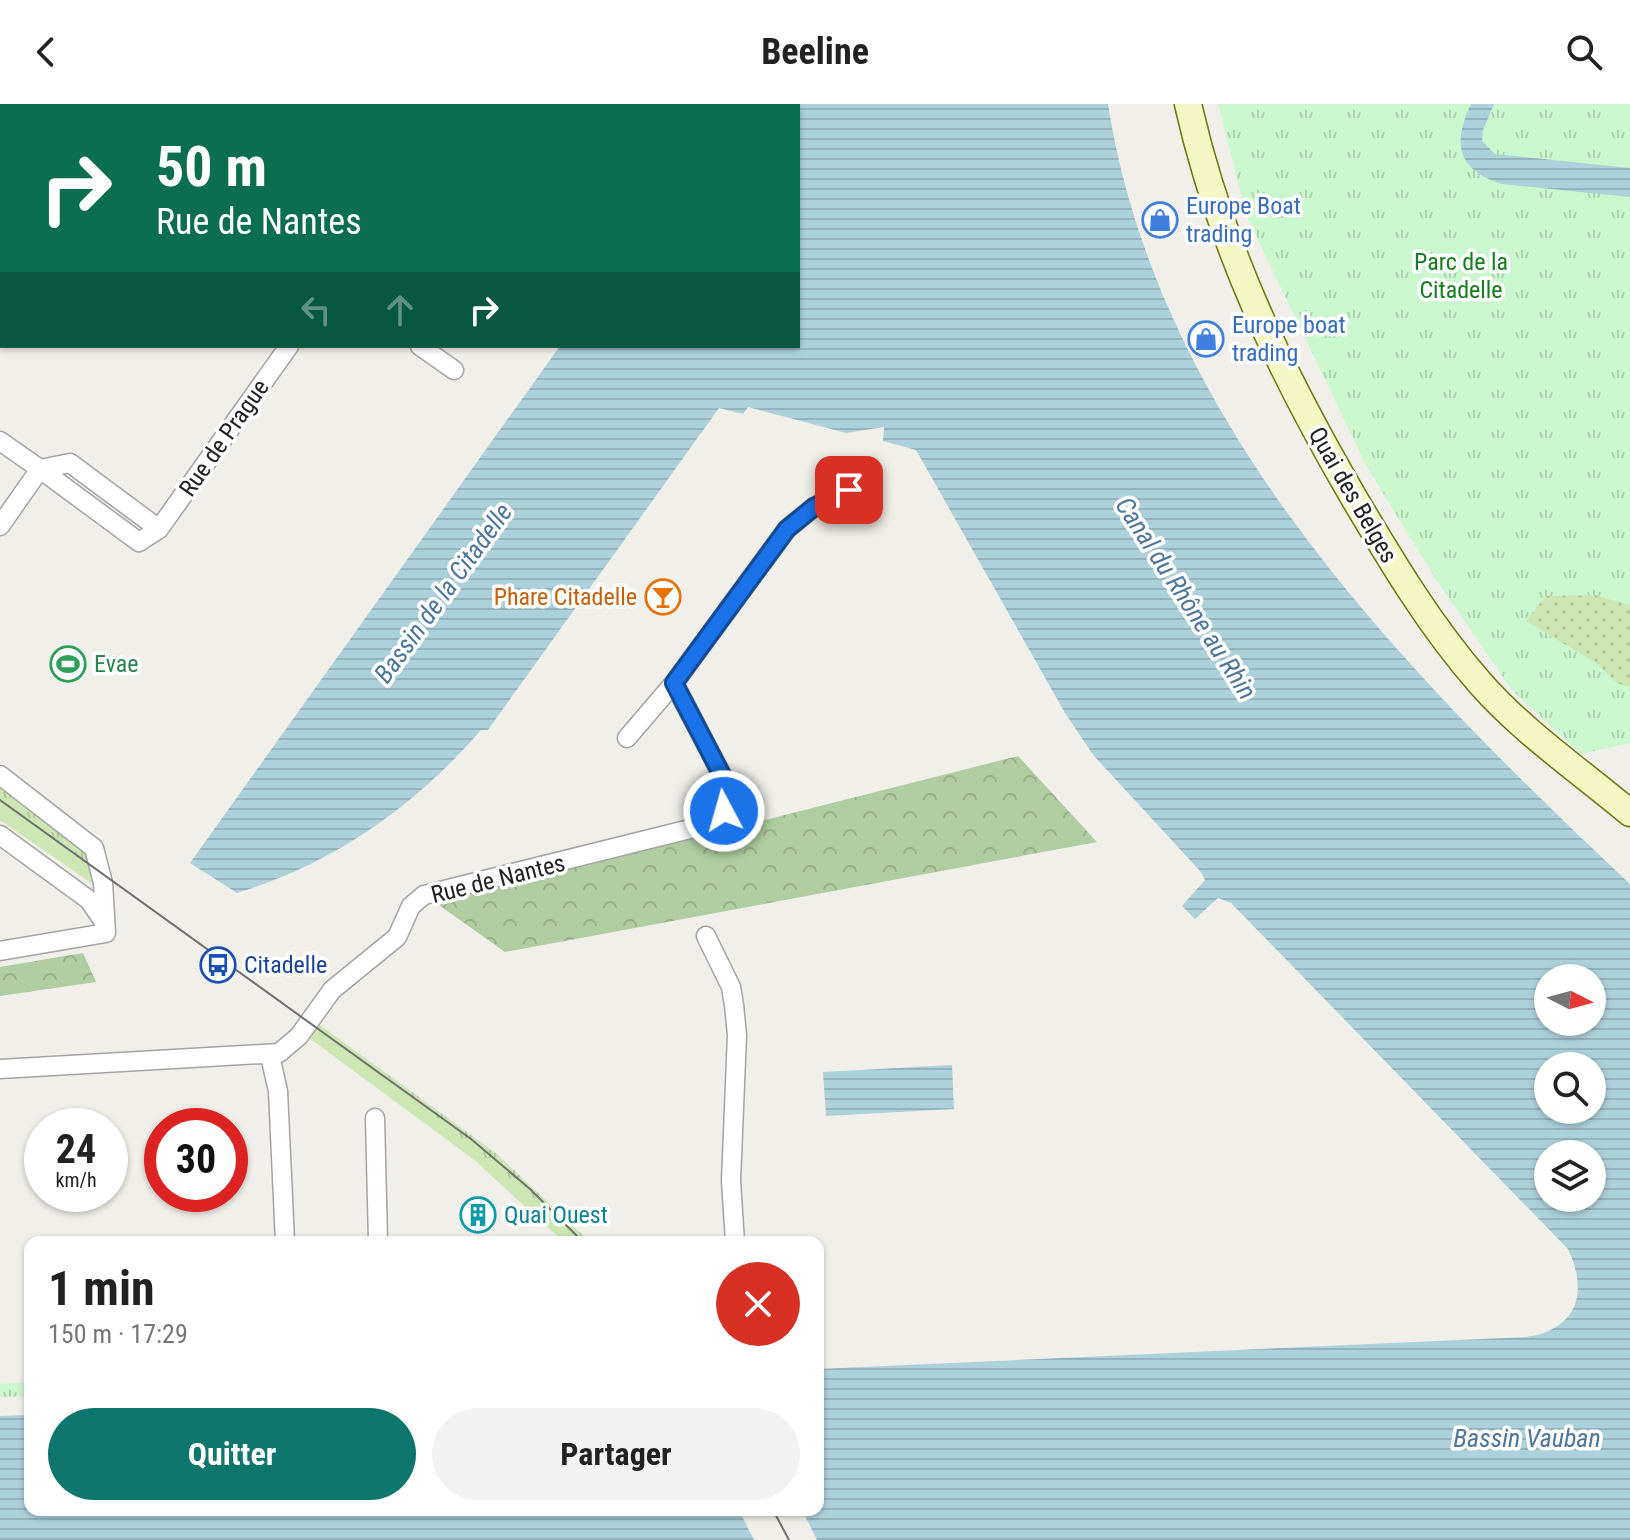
<!DOCTYPE html>
<html lang="fr">
<head>
<meta charset="utf-8">
<style>
  body { margin:0; font-family:"Roboto Condensed",sans-serif; background:#f2f2f2; color:#222; height:100vh; display:flex; flex-direction:column; font-size:30px; white-space:nowrap }
  * { box-sizing:border-box; margin:0 }
  p { font-size:26px; color:#767676 }
  .icon { flex:none; width:44px; height:44px; fill:none; stroke:currentColor; stroke-width:2; stroke-linecap:round; stroke-linejoin:round }
  .map { position:relative; flex:1; overflow:hidden }
  .side { position:absolute; left:24px; top:1132px; width:800px; height:280px; display:flex; flex-direction:column; background:#fff; border-radius:16px; box-shadow:0 2px 6px #0004 }
  .side>* { flex:none }
  .banner { position:absolute; left:0px; top:0px; width:800px; height:244px; box-shadow:0 2px 6px #0004; background:#0b6e4f; color:#fff; overflow:hidden }
  .needle { width:52px; rotate:96deg }
  .fabs { position:absolute; left:1534px; top:860px; display:grid; gap:16px }
  .fabs a { display:grid; place-items:center; width:72px; height:72px; border-radius:50%; background:#fff; box-shadow:0 2px 6px #0004; font-size:40px }
  .speed { position:absolute; left:24px; top:1004px; display:flex; gap:16px; font-size:40px; font-weight:700; text-align:center }
  .speed>* { display:grid; place-content:center; width:104px; height:104px; border-radius:50%; background:#fff; box-shadow:0 2px 6px #0004; line-height:1 }
  .speed small { font-size:20px; font-weight:400 }
  .speed .limit { border:12px solid #d22; background:#fff; color:#111 }
  .pin { position:absolute; display:grid; place-items:center; width:68px; height:68px; color:#fff; margin:-34px; border-radius:16px; box-shadow:0 4px 12px #0006 }
  .me { position:absolute; width:88px; margin:-44px; rotate:354deg; stroke-linejoin:round; filter:drop-shadow(0 0 6px #0008) }
  .turn { display:flex; align-items:center; gap:28px; height:168px; padding:0 24px; font-size:36px }
  .turn .icon { width:104px; height:104px; stroke-width:2.5 }
  .turn b { display:block; font-size:56px; line-height:68px }
  .lanes { display:flex; align-items:center; height:76px; padding:0 24px; background:#0003; justify-content:center; gap:40px; direction:ltr }
  .lanes .off { opacity:.35 }
  .round { display:grid; place-items:center; flex:none; width:84px; height:84px; border-radius:42px; background:#f2f2f2 }
  .head { display:flex; align-items:center; justify-content:space-between; height:136px; padding:0 24px }
  h1 { font-size:48px; font-weight:700; line-height:60px }
  .cta { display:flex; gap:16px; margin-top:auto; padding:16px 24px }
  .cta a { flex:1; height:92px; border-radius:48px; background:#0f766e; color:#fff; font-size:32px; font-weight:700; line-height:92px; text-align:center }
  .cta a+a { background:#f2f2f2; color:#222 }
  header { display:flex; justify-content:space-between; align-items:center; height:104px; padding:0 24px; background:#fff; font-size:36px; font-weight:700 }
  .map>svg:first-child { display:block }
  .grass { fill:url(#grass-tufts) }
  .forest { fill:url(#forest-crowns) }
  .park { fill:url(#park-tufts) }
  .garden { fill:url(#garden-dots) }
  .water { fill:url(#water-rules); fill-rule:evenodd }
  .pier { fill:#f1efe9 }
  .lines { fill:none; stroke-linecap:round; stroke-linejoin:round }
  .street-casing { stroke:#a3a3a3; stroke-width:21 }
  .secondary-casing { stroke:#6a750d; stroke-width:29 }
  .primary-casing { stroke:#95660b; stroke-width:33 }
  .street { stroke:#fff; stroke-width:18 }
  .secondary { stroke:#f4f6c3; stroke-width:26 }
  .primary { stroke:#f6d4aa; stroke-width:30 }
  .tram { stroke:#707070; stroke-width:2 }
  .route-casing { stroke:#114b97; stroke-width:20 }
  .route { stroke:#1a73e8; stroke-width:14 }
  .labels { text-anchor:middle; stroke-width:7; stroke-linejoin:round; paint-order:stroke }
  .shop-label { font-size:24px; fill:#366cbe; stroke:#fff; text-anchor:start }
  .park-label { font-size:24px; fill:#147c1c; stroke:#fff }
  .street-label { font-size:24px; fill:#222; stroke:#fff }
  .food-label { font-size:24px; fill:#c56008; stroke:#fff; text-anchor:end }
  .leisure-label { font-size:24px; fill:#27864d; stroke:#fff; text-anchor:start }
  .transit-label { font-size:24px; fill:#164399; stroke:#fff; text-anchor:start }
  .culture-label { font-size:24px; fill:#0d838f; stroke:#fff; text-anchor:start }
  .water-label { font-size:26px; font-style:italic; fill:#4d769c; stroke:#fff }
</style>
</head>
<body>
<header><svg class="icon" aria-label="back" viewBox="0 0 24 24"><path d="M15 5l-7 7 7 7"/></svg>Beeline<svg class="icon" aria-label="search" viewBox="0 0 24 24"><circle cx="10" cy="10" r="6"/><path d="M15 15l6 6"/></svg></header>
<div class="map">
<svg width="1630" height="1436" viewBox="0 0 1630 1436">
  <defs>
    <pattern id="grass-tufts" width="24" height="20" patternUnits="userSpaceOnUse" patternTransform="scale(2)"><rect width="24" height="20" fill="#cde7b4"/><path d="M3 7l-1-3M5 7V3M7 7l1-3M15 17l-1-3M17 17v-4M19 17l1-3" fill="none" stroke="#b0c69a"/></pattern>
    <pattern id="forest-crowns" width="20" height="18" patternUnits="userSpaceOnUse" patternTransform="scale(2)"><rect width="20" height="18" fill="#afcda1"/><path d="M2 6a3 3 0 1 1 6 0M12 15a3 3 0 1 1 6 0" fill="none" stroke="#96b08a"/></pattern>
    <pattern id="park-tufts" width="24" height="20" patternUnits="userSpaceOnUse" patternTransform="scale(2)"><rect width="24" height="20" fill="#cbf7ce"/><path d="M3 7l-1-3M5 7V3M7 7l1-3M15 17l-1-3M17 17v-4M19 17l1-3" fill="none" stroke="#aed3b1"/></pattern>
    <pattern id="garden-dots" width="8" height="8" patternUnits="userSpaceOnUse" patternTransform="scale(2)"><rect width="8" height="8" fill="#cde7b4"/><path d="M2 2h.1M6 6h.1" fill="none" stroke="#b0c69a" stroke-width="1.8" stroke-linecap="round"/></pattern>
    <pattern id="water-rules" width="6" height="5" patternUnits="userSpaceOnUse" patternTransform="scale(2)"><rect width="6" height="5" fill="#add1db"/><path d="M0 2.5h6" fill="none" stroke="#95b3bc"/></pattern>
  </defs>
  <rect width="100%" height="100%" fill="#f1efe9"/>
  <path class="grass" d="M0,679l88,64 9,40 -97,-67z
    M320,921l177,129 93,88h-26l-91,-83 -164,-121z"/>
  <path class="forest" d="M1018,652l79,86 -592,110 -69,-49z
    M83,849l13,29 -96,14v-29z"/>
  <path class="park" d="M1218,0h412v639l-49,11 -69,-64 -75,-109 -70,-114 -120,-250z
    M30,1278v14l-30,1v-13z"/>
  <path class="garden" d="M1595,491l35,10v82l-13,-4 -21,-20 -70,-42 20,-25z"/>
  <path class="water" d="M736,0h372c50,320 296,567 522,780v656h-1630v-124l30,-1v95h788v-141l708,-32c51,-8 63,-43 42,-88l-337,-346 -13,-5 -23,21 -13,-13 23,-26 -4,-8 -107,-116 -29,-43 -149,-263 -33,-9 1,-14 -38,6 -98,-26 -5,7 -24,-6 -231,322h-7c-67,77 -146,133 -244,163l-47,-30 370,-517h238v-240zM1548,874h44v44h-44zM1548,962h44v44h-44zM1548,1050h44v44h-44z
    M1471,0h23l-11,26 -1,11 13,13 135,14v29l-128,-13c-45,-14 -50,-40 -31,-80z
    M952,961l2,44 -128,7 -3,-44z"/>
  <path class="pier" d="M739,1406h63l15,30h-63z"/>
  <g class="lines">
    <defs>
      <path id="street" d="M82,0l3,2
        M420,242l34,24
        M0,337l40,28 -40,57
        M159,425l-89,-66 -30,6 99,73 20,-13 130,-183
        M627,634l47,-55 113,-154 27,-22 35,-17
        M0,671l94,73 9,35 3,50 -106,18
        M0,731l89,65 15,22
        M706,832l25,51 3,18 3,30 -6,146 4,61
        M270,952l8,35 7,151
        M0,965l279,-16 20,-17 33,-46 65,-53 14,-31 13,-11 282,-70c20,-11 23,-22 19,-44l-51,-98
        M375,1014l3,124"/>
      <path id="secondary" d="M1188,0c32,142 93,269 166,394 38,64 76,128 126,185 43,49 100,88 150,130"/>
      <path id="primary" d="M53,2l2,-2
        M0,60l2,-2"/>
    </defs>
    <use href="#street" class="street-casing"/>
    <use href="#secondary" class="secondary-casing"/>
    <use href="#primary" class="primary-casing"/>
    <use href="#street" class="street"/>
    <use href="#secondary" class="secondary"/>
    <use href="#primary" class="primary"/>
    <path class="tram" d="M0,696l471,339 59,50 53,53
      M773,1406l16,30"/>
  </g>
  <g class="lines">
    <defs>
      <path id="route" d="M724,707l4,-12 -3,-18 -51,-98 113,-154 27,-22 35,-17"/>
    </defs>
    <use href="#route" class="route-casing"/>
    <use href="#route" class="route"/>
  </g>
  <defs>
    <symbol id="shop-ring" viewBox="-11 -11 22 22"><circle r="9.5" fill="#fff" stroke="#3f7fe0" stroke-width="1.5"/><path d="M-5-2.5h2.3a2.7 3.5 0 0 1 5.4 0H5L5.5 6h-11ZM-1.5-2.5h3a1.5 2.3 0 0 0-3 0Z" fill="#3f7fe0"/></symbol>
    <symbol id="bar-ring" viewBox="-11 -11 22 22"><circle r="9.5" fill="#fff" stroke="#e8710a" stroke-width="1.5"/><path d="M-6-5H6L.8 .8V4.5H3.5V6h-7V4.5H-.8V.8Z" fill="#e8710a"/></symbol>
    <symbol id="stadium-ring" viewBox="-11 -11 22 22"><circle r="9.5" fill="#fff" stroke="#2e9e5b" stroke-width="1.5"/><path d="M0-5a6.5 5 0 1 0 0 10a6.5 5 0 1 0 0-10ZM-3.5-1.8h7v3.6h-7Z" fill="#2e9e5b"/></symbol>
    <symbol id="bus-ring" viewBox="-11 -11 22 22"><circle r="9.5" fill="#fff" stroke="#1a4fb4" stroke-width="1.5"/><path d="M-5-6H5V4H4V6H2V4H-2V6H-4V4H-5ZM-3.5-4V0h7V-4ZM-3.5 1.2v1.5H-2V1.2ZM2 1.2v1.5H3.5V1.2Z" fill="#1a4fb4"/></symbol>
    <symbol id="building-ring" viewBox="-11 -11 22 22"><circle r="9.5" fill="#fff" stroke="#0f9aa8" stroke-width="1.5"/><path d="M-4-6H4V6H1V3H-1V6H-4ZM-2.5-4.3h1.7v1.8h-1.7ZM.8-4.3h1.7v1.8H.8ZM-2.5-1h1.7V.8h-1.7ZM.8-1h1.7V.8H.8Z" fill="#0f9aa8"/></symbol>
  </defs>
  <g fill-rule="evenodd">
    <use href="#shop-ring" x="1140" y="96" width="40" height="40"/>
    <use href="#shop-ring" x="1186" y="215" width="40" height="40"/>
    <use href="#bar-ring" x="643" y="473" width="40" height="40"/>
    <use href="#stadium-ring" x="48" y="540" width="40" height="40"/>
    <use href="#bus-ring" x="198" y="841" width="40" height="40"/>
    <use href="#building-ring" x="458" y="1091" width="40" height="40"/>
  </g>
  <g class="labels">
    <g class="shop-label">
      <text x="1186" y="110">Europe Boat<tspan x="1186" dy="28">trading</tspan></text>
      <text x="1232" y="229">Europe boat<tspan x="1232" dy="28">trading</tspan></text>
    </g>
    <g class="park-label">
      <text x="1461" y="166">Parc de la<tspan x="1461" dy="28">Citadelle</tspan></text>
    </g>
    <g class="street-label">
      <text transform="translate(224 334) rotate(-55)" y="8">Rue de Prague</text>
      <text transform="translate(1353 391) rotate(60)" y="8">Quai des Belges</text>
      <text transform="translate(498 775) rotate(-14)" y="8">Rue de Nantes</text>
    </g>
    <g class="food-label">
      <text x="637" y="501">Phare Citadelle</text>
    </g>
    <g class="leisure-label">
      <text x="94" y="568">Evae</text>
    </g>
    <g class="transit-label">
      <text x="244" y="869">Citadelle</text>
    </g>
    <g class="culture-label">
      <text x="504" y="1119">Quai Ouest</text>
    </g>
    <g class="water-label">
      <text transform="translate(443 489) rotate(-54)" y="9">Bassin de la Citadelle</text>
      <text transform="translate(1186 494) rotate(57)" y="9">Canal du Rhône au Rhin</text>
      <text x="1527" y="1343">Bassin Vauban</text>
    </g>
  </g>
</svg>
<div class="fabs">
<a><svg class="needle" viewBox="-14 -14 28 28"><path d="M0-13l5 13h-10z" fill="#e53935"/><path d="M0 13l5-13h-10z" fill="#767676"/></svg></a>
<a><svg class="icon" aria-label="search" viewBox="0 0 24 24"><circle cx="10" cy="10" r="6"/><path d="M15 15l6 6"/></svg></a>
<a><svg class="icon" aria-label="layers" viewBox="0 0 24 24"><path d="M12 4l9 5-9 5-9-5zM3 14l9 5 9-5"/></svg></a>
</div>
<div class="speed"><div>24<small>km/h</small></div><div class="limit">30</div></div>
<div class="pin" style="left:849px;top:386px;background:#d93025"><svg class="icon" aria-label="arrive" viewBox="0 0 24 24"><path d="M6 21V4h12l-3 4 3 4H6"/></svg></div>
<svg class="me" style="left:724px;top:707px" viewBox="-20 -20 40 40"><circle r="17" fill="#1a73e8" stroke="#fff" stroke-width="3"/><path d="M0-11L8 9 0 5-8 9z" fill="#fff"/></svg>
<div class="banner">
<div class="turn"><svg class="icon" aria-label="right" viewBox="0 0 24 24"><path d="M7 20v-9h11M14 6l5 5-5 5"/></svg><div><b>50 m</b>Rue de Nantes</div></div>
<div class="lanes"><svg class="icon off" aria-label="left" viewBox="0 0 24 24"><path d="M17 20v-9H6M10 6l-5 5 5 5"/></svg><svg class="icon off" aria-label="ahead" viewBox="0 0 24 24"><path d="M12 20V5M6 11l6-6 6 6"/></svg><svg class="icon" aria-label="right" viewBox="0 0 24 24"><path d="M7 20v-9h11M14 6l5 5-5 5"/></svg></div>
</div>
<section class="side">
<div class="head"><div><h1>1 min</h1><p>150 m · 17:29</p></div><a class="round" style="background:#d93025;color:#fff"><svg class="icon" aria-label="close" viewBox="0 0 24 24"><path d="M6 6l12 12M18 6L6 18"/></svg></a></div>
<div class="cta"><a>Quitter</a><a>Partager</a></div>
</section>
</div>
</body>
</html>
